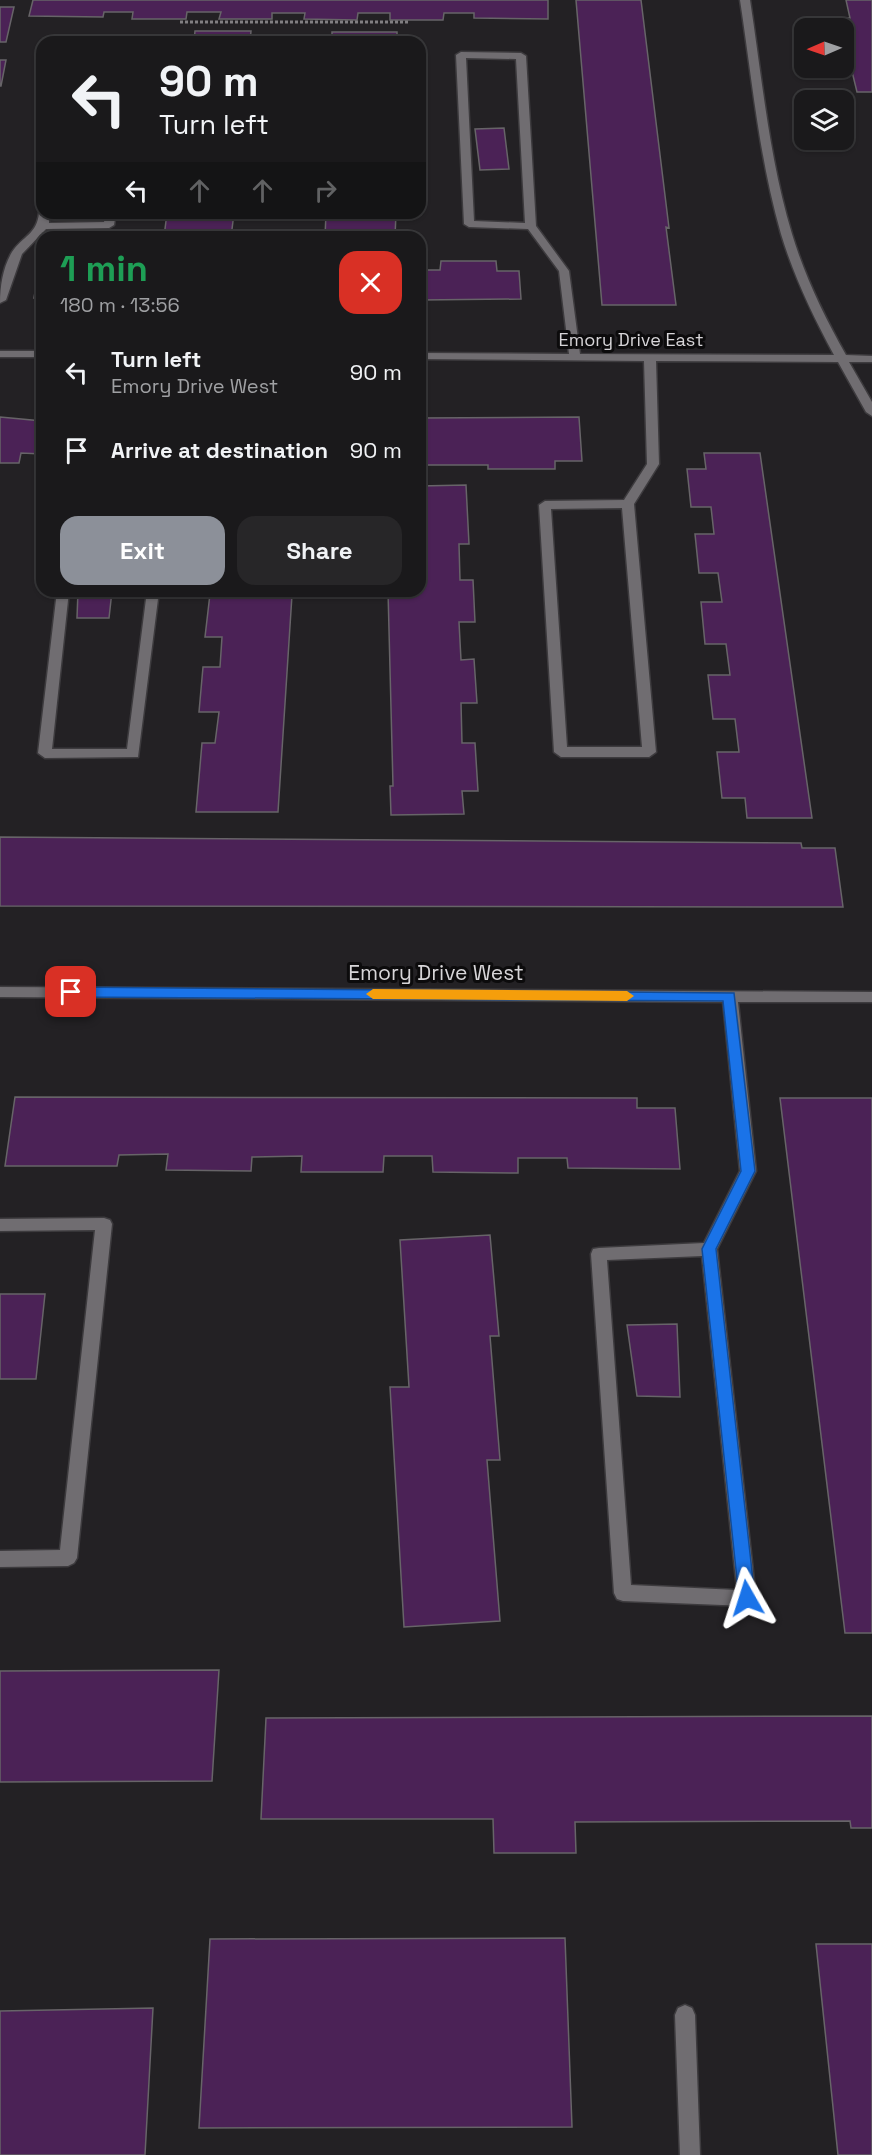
<!DOCTYPE html>
<html lang="en">
<head>
<meta charset="utf-8">
<style>
  body { margin:0; font-family:"Space Grotesk",sans-serif; background:#272628; color:#f1f3f6; height:100vh; display:flex; flex-direction:column; font-size:22px; white-space:nowrap }
  * { box-sizing:border-box; margin:0 }
  p { font-size:20px; color:#9fa0a3 }
  .icon { flex:none; width:33px; height:33px; fill:none; stroke:currentColor; stroke-width:2; stroke-linecap:round; stroke-linejoin:round }
  .map { position:relative; flex:1; overflow:hidden }
  .side { position:absolute; left:36px; top:231px; width:390px; height:366px; display:flex; flex-direction:column; background:#1a191b; border-radius:18px; box-shadow:0 2px 4px #0004,0 0 0 2px #38383a }
  .side>* { flex:none }
  .guide { position:absolute; left:36px; top:36px; width:390px; height:183px; border-radius:18px; box-shadow:0 2px 4px #0004,0 0 0 2px #38383a; background:#1a191b; color:#f1f3f6; overflow:hidden }
  .needle { width:39px; rotate:268deg }
  .tools { position:absolute; left:794px; top:18px; display:grid; gap:12px }
  .tools a { display:grid; place-items:center; width:60px; height:60px; border-radius:12px; background:#1a191b; box-shadow:0 2px 4px #0004,0 0 0 2px #38383a; font-size:30px }
  .pin { position:absolute; display:grid; place-items:center; width:51px; height:51px; color:#fff; margin:-26px; border-radius:12px; box-shadow:0 3px 9px #0006 }
  .me { position:absolute; width:66px; margin:-33px; rotate:354deg; stroke-linejoin:round; filter:drop-shadow(0 0 4px #0008) }
  .turn { display:flex; align-items:center; gap:21px; height:126px; padding:0 24px; font-size:27px }
  .turn .icon { width:78px; height:78px; stroke-width:2.5 }
  .turn b { display:block; font-size:42px; line-height:51px }
  .lanes { display:flex; align-items:center; height:57px; padding:0 24px; background:#0003; justify-content:center; gap:30px; direction:ltr }
  .lanes .off { opacity:.35 }
  .round { display:grid; place-items:center; flex:none; width:63px; height:63px; border-radius:18px; background:#272628 }
  .headline { display:flex; align-items:center; justify-content:space-between; height:102px; padding:0 24px }
  h1 { font-size:36px; font-weight:700; line-height:45px; color:#1e9e55 }
  .action { display:flex; gap:12px; margin-top:auto; padding:12px 24px }
  .action a { flex:1; height:69px; border-radius:18px; background:#8c9099; color:#fff; font-size:24px; font-weight:700; line-height:69px; text-align:center }
  .action a+a { background:#272628; color:#f1f3f6 }
  ul { padding:0; list-style:none }
  li { display:flex; align-items:center; gap:18px; height:78px; padding:0 24px }
  li div { flex:1 }
  li b { display:block; font-size:22px }
  li em { font-style:normal }
  .map>svg:first-child { display:block }
  .building { fill:#4b2256; stroke:#676468; stroke-width:1.5 }
  .lines { fill:none; stroke-linecap:round; stroke-linejoin:round }
  .minor-casing { stroke:#3d3b3e; stroke-width:3 }
  .path { stroke:#817f82; stroke-width:3; stroke-dasharray:3 2; stroke-linecap:butt }
  .minor { fill:#706d71; fill-rule:evenodd }
  .route { fill:#1a73e8; stroke:#114b97; stroke-width:1.5 }
  .slow { fill:#f59e0b }
  .labels { text-anchor:middle; stroke-width:6; stroke-linejoin:round; paint-order:stroke }
  .far-street-label { font-size:18px; fill:#d7d5d8; stroke:#0c0b0c }
  .street-label { font-size:21px; fill:#d7d5d8; stroke:#0c0b0c }
</style>
</head>
<body>
<div class="map">
<svg width="872" height="2155" viewBox="0 0 872 2155">
  <rect width="100%" height="100%" fill="#232124"/>
  <path class="building" d="M33,0h515v19l-74,-1v-5h-30l-1,7h-53v-7h-32l-1,7 -53,-1 1,-6h-33v6h-53l2,-7h-34l-1,7h-54l1,-7h-29l-1,5 -74,-1z
    M576,0h65l28,228 -3,-1 10,78h-74z
    M846,0h26v92h-15l-18,-74h11z
    M0,7h14l-8,35h-6z
    M195,31h56l-1,11h-56z
    M332,32h65v10h-65z
    M0,60h6l-5,26h-1z
    M504,128l5,41 -29,1 -5,-41z
    M167,213h67l-3,24h-67z
    M326,213h70l-1,24h-70z
    M441,261h55l1,10h22l2,28 -101,1v-30h20z
    M39,268h3v30h-8z
    M0,417l42,4v33l-21,-1 -2,10h-19z
    M579,417l3,44h-27v8h-67v-4h-68v-47z
    M704,453h56l52,365h-65l-2,-20h-23l-5,-46h22l-4,-33h-22l-5,-44h22l-4,-31h-21l-4,-42h21l-4,-29h-19l-4,-39h19l-3,-27h-20l-4,-38h19z
    M466,485l3,59h-10l1,36h13l2,42h-16l2,38 13,-1 3,44h-16l1,40h13l3,48h-16l2,23 -73,1 -1,-29h3l-5,-195h32v-105z
    M78,591h34l-3,27h-32z
    M226,591h58v3l8,1 -14,217h-82l6,-69h13l4,-31h-20l4,-45h17l2,-30h-17l5,-43h16z
    M0,837l801,6 1,5h33l8,59 -843,-1z
    M15,1097l622,1v10h38l5,61 -112,-1 -1,-10h-49v15l-85,-1 -1,-16h-48l-1,16h-82l1,-16 -50,1 -1,14 -85,-1 2,-16 -49,1 -2,11h-112z
    M780,1098h92v535h-27z
    M490,1235l9,101h-9l10,124h-13l13,161 -96,6 -14,-240h19l-9,-147z
    M0,1294h45l-9,85h-36z
    M677,1324l3,73 -43,-1 -10,-71z
    M219,1670l-7,111 -212,1v-111z
    M872,1716v112h-21l-1,-7 -275,1 1,31h-82l-1,-34h-232l5,-101z
    M565,1938l7,189 -373,1 11,-189z
    M816,1944h56v211h-34z
    M153,2008l-8,147h-145v-144z"/>
  <g class="lines">
    <defs>
      <path id="minor" d="M740,0h10c12,78 19,158 42,234 13,43 32,82 54,121l26,1v6h-23l23,40v14l-6,-4 -28,-50 -182,-1 3,103 -25,40 22,248 -7,5h-88l-7,-5 -15,-247 6,-4 79,-1 23,-36 -3,-103 -224,-2v-6l149,1 -10,-83 -31,-42 -59,-2 -5,-3 -8,-169 5,-3 60,1 5,3 10,170 33,45 11,83 254,1c-21,-39 -40,-78 -53,-121 -22,-76 -29,-156 -41,-234zM466,58l50,1 9,164 -51,-2zM622,508l20,239h-75l-16,-238z
        M42,210v3h7v10l55,-1 2,-9h10l-2,12 -5,3 -63,1 -24,25 -16,46 -6,3c0,-17 3,-36 12,-51 11,-16 25,-18 27,-39z
        M0,351h42v6h-42z
        M57,591h12l-17,158h75l20,-158h12l-21,166 -93,1 -7,-5z
        M0,987l872,5v10h-134l18,169 -39,78 39,349 -3,6 -6,2 -124,-5 -6,-2 -3,-6 -23,-339 2,-5 6,-1 105,-5 36,-72 -17,-169 -723,-5zM702,1256l35,334 -106,-5 -24,-325z
        M104,1218l6,2 2,4 -35,334 -3,5 -6,3 -68,1v-16l60,-1 35,-320 -95,1v-12z
        M685,2005l7,3 3,7 5,140h-20l-5,-140 3,-7z"/>
    </defs>
    <use href="#minor" class="minor-casing"/>
    <path class="path" d="M180,22h228"/>
    <use href="#minor" class="minor"/>
  </g>
  <path class="route" d="M71,987l663,6 21,178 -39,78 39,349 -3,5 -5,2 -6,-2 -2,-5 -37,-349 39,-78 -18,-170 -652,-4 -7,-5z"/>
  <path class="slow" d="M373,989l254,2 7,5 -7,5 -254,-2 -7,-5z"/>
  <g class="labels">
    <g class="far-street-label">
      <text x="631" y="346">Emory Drive East</text>
    </g>
    <g class="street-label">
      <text x="436" y="980">Emory Drive West</text>
    </g>
  </g>
</svg>
<div class="tools">
<a><svg class="needle" viewBox="-14 -14 28 28"><path d="M0-13l5 13h-10z" fill="#e53935"/><path d="M0 13l5-13h-10z" fill="#9fa0a3"/></svg></a>
<a><svg class="icon" aria-label="layers" viewBox="0 0 24 24"><path d="M12 4l9 5-9 5-9-5zM3 14l9 5 9-5"/></svg></a>
</div>
<div class="pin" style="left:71px;top:992px;background:#d93025"><svg class="icon" aria-label="arrive" viewBox="0 0 24 24"><path d="M6 21V4h12l-3 4 3 4H6"/></svg></div>
<svg class="me" style="left:747px;top:1598px" viewBox="-20 -20 40 40"><path d="M0-17L14 15 0 8-14 15z" fill="#1a73e8" stroke="#fff" stroke-width="4"/></svg>
<div class="guide">
<div class="turn"><svg class="icon" aria-label="left" viewBox="0 0 24 24"><path d="M17 20v-9H6M10 6l-5 5 5 5"/></svg><div><b>90 m</b>Turn left</div></div>
<div class="lanes"><svg class="icon" aria-label="left" viewBox="0 0 24 24"><path d="M17 20v-9H6M10 6l-5 5 5 5"/></svg><svg class="icon off" aria-label="ahead" viewBox="0 0 24 24"><path d="M12 20V5M6 11l6-6 6 6"/></svg><svg class="icon off" aria-label="ahead" viewBox="0 0 24 24"><path d="M12 20V5M6 11l6-6 6 6"/></svg><svg class="icon off" aria-label="right" viewBox="0 0 24 24"><path d="M7 20v-9h11M14 6l5 5-5 5"/></svg></div>
</div>
<section class="side">
<div class="headline"><div><h1>1 min</h1><p>180 m · 13:56</p></div><a class="round" style="background:#d93025;color:#fff"><svg class="icon" aria-label="close" viewBox="0 0 24 24"><path d="M6 6l12 12M18 6L6 18"/></svg></a></div>
<ul>
<li><svg class="icon" aria-label="left" viewBox="0 0 24 24"><path d="M17 20v-9H6M10 6l-5 5 5 5"/></svg><div><b>Turn left</b><p>Emory Drive West</p></div><em>90 m</em></li>
<li><svg class="icon" aria-label="arrive" viewBox="0 0 24 24"><path d="M6 21V4h12l-3 4 3 4H6"/></svg><div><b>Arrive at destination</b></div><em>90 m</em></li>
</ul>
<div class="action"><a>Exit</a><a>Share</a></div>
</section>
</div>
</body>
</html>
